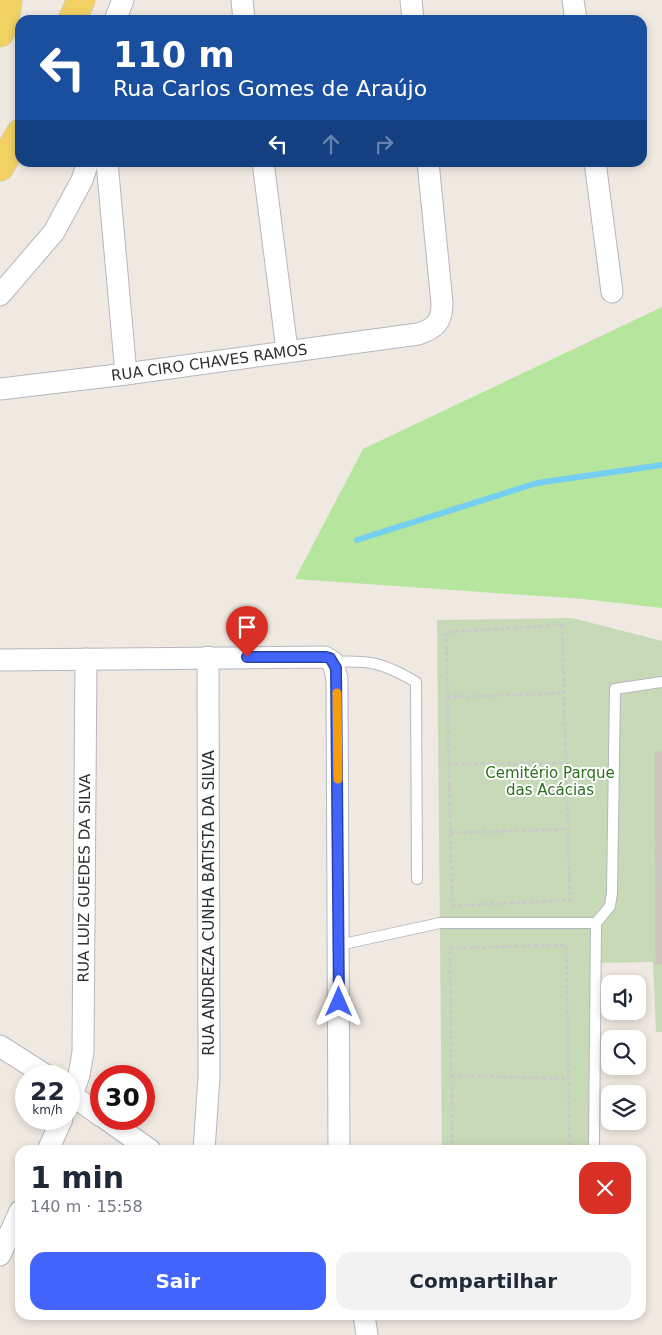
<!DOCTYPE html>
<html lang="pt">
<head>
<meta charset="utf-8">
<style>
  body { margin:0; font-family:"DejaVu Sans",sans-serif; background:#f2f2f3; color:#1f2937; height:100vh; display:flex; flex-direction:column; font-size:19px; white-space:nowrap }
  * { box-sizing:border-box; margin:0 }
  p { font-size:16px; color:#747a83 }
  .icon { flex:none; width:28px; height:28px; fill:none; stroke:currentColor; stroke-width:2; stroke-linecap:round; stroke-linejoin:round }
  .map { position:relative; flex:1; overflow:hidden }
  .drawer { position:absolute; left:15px; top:1145px; width:631px; height:175px; display:flex; flex-direction:column; background:#fff; border-radius:15px; box-shadow:0 2px 8px #0003 }
  .drawer>* { flex:none }
  .top-card { position:absolute; left:15px; top:15px; width:632px; height:152px; border-radius:15px; box-shadow:0 2px 8px #0003; background:#1a4fa0; color:#fff; overflow:hidden }
  .buttons { position:absolute; left:601px; top:975px; display:grid; gap:10px }
  .buttons a { display:grid; place-items:center; width:45px; height:45px; border-radius:10px; background:#fff; box-shadow:0 2px 8px #0003; font-size:25px }
  .speed { position:absolute; left:15px; top:1065px; display:flex; gap:10px; font-size:25px; font-weight:700; text-align:center }
  .speed>* { display:grid; place-content:center; width:65px; height:65px; border-radius:50%; background:#fff; box-shadow:0 2px 8px #0003; line-height:1 }
  .speed small { font-size:12px; font-weight:400 }
  .speed .limit { border:8px solid #d22; background:#fff; color:#111 }
  .pin { position:absolute; display:grid; place-items:center; width:42px; height:42px; color:#fff; margin:-51px -21px; border-radius:50% 50% 50% 0; rotate:-45deg; box-shadow:0 0 5px #0007 }
  .pin .icon { rotate:45deg }
  .me { position:absolute; width:55px; margin:-28px; rotate:0deg; stroke-linejoin:round; filter:drop-shadow(0 0 4px #0008) }
  .turn { display:flex; align-items:center; gap:18px; height:105px; padding:0 15px; font-size:22px }
  .turn .icon { width:65px; height:65px; stroke-width:2.5 }
  .turn b { display:block; font-size:35px; line-height:42px }
  .lanes { display:flex; align-items:center; height:48px; padding:0 15px; background:#0003; justify-content:center; gap:25px; direction:ltr }
  .lanes .off { opacity:.35 }
  .round { display:grid; place-items:center; flex:none; width:52px; height:52px; border-radius:15px; background:#f2f2f3 }
  .head { display:flex; align-items:center; justify-content:space-between; height:85px; padding:0 15px }
  h1 { font-size:30px; font-weight:800; line-height:38px }
  .button { display:flex; gap:10px; margin-top:auto; padding:10px 15px }
  .button a { flex:1; height:58px; border-radius:15px; background:#4264fb; color:#fff; font-size:20px; font-weight:800; line-height:58px; text-align:center }
  .button a+a { background:#f2f2f3; color:#1f2937 }
  .map>svg:first-child { display:block }
  .green { fill:#b6e59e }
  .cemetery { fill:#c8d9b8 }
  .lines { fill:none; stroke-linecap:round; stroke-linejoin:round }
  .stream { stroke:#75cff0; stroke-width:6 }
  .building { fill:#cbc7bf; stroke:#cbc5ba }
  .service-casing { stroke:#b4b7c1; stroke-width:12 }
  .minor-casing { stroke:#b4b7c1; stroke-width:23 }
  .primary-casing { stroke:#c9c9c9; stroke-width:29 }
  .path { stroke:#c9c9c9; stroke-width:3; stroke-dasharray:4 2.5; stroke-linecap:butt }
  .service { stroke:#fff; stroke-width:10 }
  .minor { stroke:#fff; stroke-width:21 }
  .primary { stroke:#f2d163; stroke-width:28 }
  .route-casing { stroke:#2b41a3; stroke-width:12 }
  .route { stroke:#4264fb; stroke-width:9 }
  .slow { stroke:#f59e0b; stroke-width:9 }
  .labels { text-anchor:middle; stroke-width:4; stroke-linejoin:round; paint-order:stroke }
  .street-label { font-size:15px; fill:#2e2e2e; stroke:#fff }
  .park-label { font-size:15px; fill:#2c6e1b; stroke:#fff }
</style>
</head>
<body>
<div class="map">
<svg width="662" height="1335" viewBox="0 0 662 1335">
  <rect width="100%" height="100%" fill="#efe9e1"/>
  <path class="green" d="M662,307v301l-79,-9 -288,-20 68,-130z"/>
  <path class="cemetery" d="M572,618l90,23v391h-6l-3,-70 -58,1 -6,187h-147l-5,-530z"/>
  <g class="lines">
    <path class="stream" d="M357,540l180,-57 125,-18"/>
  </g>
  <path class="building" d="M655,752h7v212h-6z"/>
  <g class="lines">
    <defs>
      <path id="service" d="M333,662c38,-2 50,1 83,20l1,197
        M339,945l101,-22h156l14,-17 2,-13 3,-204 47,-7
        M594,1148l2,-225"/>
      <g id="minor">
        <path d="M242,0l2,20"/>
        <path d="M411,0l2,20"/>
        <path d="M573,0l3,20"/>
        <path d="M115,20l8,-20"/>
        <path d="M107,162l19,212"/>
        <path d="M263,162l24,188"/>
        <path d="M595,162l17,130"/>
        <path d="M0,295l54,-63 28,-52 6,-18"/>
        <path id="s1" d="M0,389l126,-15 292,-40c18,-6 24,-12 24,-31l-14,-141"/>
        <path d="M0,660l325,-3 8,5 4,17 2,471"/>
        <path d="M0,1046l47,30"/>
        <path d="M69,1093l32,23"/>
        <path id="s2" d="M69,1104l10,-29 4,-23 3,-393"/>
        <path d="M106,1119l44,31"/>
        <path d="M48,1150l14,-31"/>
        <path d="M204,1150l5,-74 -1,-419"/>
        <path d="M0,1255l20,-44"/>
        <path d="M364,1315l3,20"/>
      </g>
      <path id="primary" d="M72,20l9,-20
        M0,33l5,-10 3,-23
        M0,167l20,-34"/>
    </defs>
    <use href="#service" class="service-casing"/>
    <use href="#minor" class="minor-casing"/>
    <use href="#primary" class="primary-casing"/>
    <path class="path" d="M17,109l3,-7
      M562,625l8,275 -118,6 -6,-274z
      M447,697l117,-4
      M448,764l118,-1
      M450,833l118,-4
      M451,1075l118,4
      M452,1150l-2,-202 116,-3 4,205"/>
    <use href="#service" class="service"/>
    <use href="#minor" class="minor"/>
    <use href="#primary" class="primary"/>
  </g>
  <g class="lines">
    <defs>
      <path id="route" d="M247,657h79l4,1 6,10 3,334"/>
    </defs>
    <use href="#route" class="route-casing"/>
    <use href="#route" class="route"/>
    <path class="slow" d="M337,693l1,86"/>
  </g>
  <g class="labels">
    <g class="street-label">
      <text dy="5" stroke="none"><textPath href="#s1" startOffset="211">RUA CIRO CHAVES RAMOS</textPath></text>
      <text dy="5" stroke="none"><textPath href="#s2" startOffset="228">RUA LUIZ GUEDES DA SILVA</textPath></text>
      <text transform="translate(209 903) rotate(-90)" y="5">RUA ANDREZA CUNHA BATISTA DA SILVA</text>
    </g>
    <g class="park-label">
      <text x="550" y="778">Cemitério Parque<tspan x="550" dy="17">das Acácias</tspan></text>
    </g>
  </g>
</svg>
<div class="buttons">
<a><svg class="icon" aria-label="sound" viewBox="0 0 24 24"><path d="M4 9h4l5-4v14l-5-4H4zM17 9q2 3 0 6"/></svg></a>
<a><svg class="icon" aria-label="search" viewBox="0 0 24 24"><circle cx="10" cy="10" r="6"/><path d="M15 15l6 6"/></svg></a>
<a><svg class="icon" aria-label="layers" viewBox="0 0 24 24"><path d="M12 4l9 5-9 5-9-5zM3 14l9 5 9-5"/></svg></a>
</div>
<div class="speed"><div>22<small>km/h</small></div><div class="limit">30</div></div>
<div class="pin" style="left:247px;top:657px;background:#d93025"><svg class="icon" aria-label="arrive" viewBox="0 0 24 24"><path d="M6 21V4h12l-3 4 3 4H6"/></svg></div>
<svg class="me" style="left:339px;top:1002px" viewBox="-20 -20 40 40"><path d="M0-17L14 15 0 8-14 15z" fill="#4264fb" stroke="#fff" stroke-width="4"/></svg>
<div class="top-card">
<div class="turn"><svg class="icon" aria-label="left" viewBox="0 0 24 24"><path d="M17 20v-9H6M10 6l-5 5 5 5"/></svg><div><b>110 m</b>Rua Carlos Gomes de Araújo</div></div>
<div class="lanes"><svg class="icon" aria-label="left" viewBox="0 0 24 24"><path d="M17 20v-9H6M10 6l-5 5 5 5"/></svg><svg class="icon off" aria-label="ahead" viewBox="0 0 24 24"><path d="M12 20V5M6 11l6-6 6 6"/></svg><svg class="icon off" aria-label="right" viewBox="0 0 24 24"><path d="M7 20v-9h11M14 6l5 5-5 5"/></svg></div>
</div>
<section class="drawer">
<div class="head"><div><h1>1 min</h1><p>140 m · 15:58</p></div><a class="round" style="background:#d93025;color:#fff"><svg class="icon" aria-label="close" viewBox="0 0 24 24"><path d="M6 6l12 12M18 6L6 18"/></svg></a></div>
<div class="button"><a>Sair</a><a>Compartilhar</a></div>
</section>
</div>
</body>
</html>
